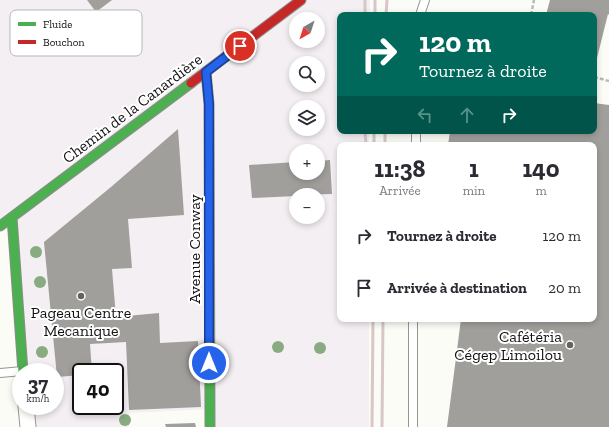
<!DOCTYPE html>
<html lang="fr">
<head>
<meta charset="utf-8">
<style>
  body { margin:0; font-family:"Zilla Slab",serif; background:#f7f7f7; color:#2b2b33; height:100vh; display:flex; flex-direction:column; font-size:15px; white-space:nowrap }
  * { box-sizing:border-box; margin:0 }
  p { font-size:13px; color:#7c7c81 }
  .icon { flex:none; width:22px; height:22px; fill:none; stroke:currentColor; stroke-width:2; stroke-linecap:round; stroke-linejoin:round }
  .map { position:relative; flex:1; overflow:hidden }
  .details { position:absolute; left:337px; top:142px; width:260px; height:180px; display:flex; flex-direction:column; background:#fff; border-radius:8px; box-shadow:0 2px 6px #0003 }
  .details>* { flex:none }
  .hud { position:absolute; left:337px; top:12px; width:260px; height:122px; border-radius:8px; box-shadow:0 2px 6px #0003; background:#00695c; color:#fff; overflow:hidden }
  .needle { width:26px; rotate:219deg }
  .tools { position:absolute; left:289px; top:12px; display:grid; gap:8px }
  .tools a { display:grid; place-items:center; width:36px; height:36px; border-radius:50%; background:#fff; box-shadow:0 2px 6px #0003; font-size:20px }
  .speed { position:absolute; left:12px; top:363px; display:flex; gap:8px; font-size:20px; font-weight:700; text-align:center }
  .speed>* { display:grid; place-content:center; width:52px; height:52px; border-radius:50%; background:#fff; box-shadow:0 2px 6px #0003; line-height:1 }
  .speed small { font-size:10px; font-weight:400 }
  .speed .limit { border:2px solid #111; border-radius:6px; background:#fff; color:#111 }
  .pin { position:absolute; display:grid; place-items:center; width:34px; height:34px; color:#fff; margin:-17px; border:2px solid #fff; border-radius:50%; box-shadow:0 1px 4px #0007 }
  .me { position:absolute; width:44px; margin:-22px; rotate:0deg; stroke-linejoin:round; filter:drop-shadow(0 0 3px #0008) }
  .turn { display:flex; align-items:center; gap:14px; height:84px; padding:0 16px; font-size:18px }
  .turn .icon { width:52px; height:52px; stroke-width:2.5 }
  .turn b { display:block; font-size:28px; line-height:34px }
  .lanes { display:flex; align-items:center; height:38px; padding:0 16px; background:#0003; justify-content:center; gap:20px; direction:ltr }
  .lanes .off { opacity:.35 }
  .eta { display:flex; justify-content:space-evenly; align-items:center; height:68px; text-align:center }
  .eta b { font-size:24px; font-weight:800; line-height:28px }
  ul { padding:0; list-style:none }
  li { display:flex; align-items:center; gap:12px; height:52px; padding:0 16px }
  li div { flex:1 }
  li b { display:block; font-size:15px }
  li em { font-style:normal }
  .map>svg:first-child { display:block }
  .industrial { fill:#f4eff2; fill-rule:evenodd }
  .building { fill:#a09f9c }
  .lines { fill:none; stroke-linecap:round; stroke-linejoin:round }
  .lane-casing { stroke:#969694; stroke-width:10 }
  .street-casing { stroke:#969694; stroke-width:17 }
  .fast-casing { stroke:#8d8d8b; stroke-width:11 }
  .jam-casing { stroke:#8d8d8b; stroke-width:11 }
  .path { stroke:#b9b9b8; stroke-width:2.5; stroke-dasharray:4 2; stroke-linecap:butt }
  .lane { stroke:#fffffe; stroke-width:8 }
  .street { stroke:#fffffe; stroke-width:15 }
  .fast { stroke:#4caf50; stroke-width:9 }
  .jam { stroke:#c62828; stroke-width:9 }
  .rail { stroke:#d8c7c6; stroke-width:3 }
  .tree { fill:#89ab81 }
  .route-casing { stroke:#184099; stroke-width:10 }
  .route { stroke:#2563eb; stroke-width:7 }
  .poi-dot { fill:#636361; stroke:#fff; stroke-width:1.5 }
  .labels { text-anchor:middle; stroke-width:4; stroke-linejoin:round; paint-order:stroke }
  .street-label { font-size:16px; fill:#101010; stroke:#fff }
  .poi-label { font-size:16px; fill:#101010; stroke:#fff }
  .key { fill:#fff; stroke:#b7b7b7; stroke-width:1 }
  .key-label { font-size:11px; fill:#101010 }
</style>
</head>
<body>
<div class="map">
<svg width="609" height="427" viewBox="0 0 609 427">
  <rect width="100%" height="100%" fill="#fcfcf7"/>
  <path class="industrial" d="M0,0h370v15h-30v116h29v14h-29v174h29v108h-159l-1,-18 -80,4v14h-101l-2,-21h29v-34h-32l-11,-154 -12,7zM296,19h22v22h-22zM296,63h22v22h-22zM296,107h22v22h-22zM296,151h22v22h-22zM296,195h22v22h-22zM81,372h34v34h-34z"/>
  <path class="building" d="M87,0h25l-16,12z
    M550,0h59v15l-1,-1 -13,52 -1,-51h-48z
    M594,103l15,2v322h-162l14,-108h133v-174h-146l2,-14h144z
    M178,129l6,86 -56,4 4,49 -20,1 4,48 43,-4 1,30 38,-2 3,66 -72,3 -3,-68 -36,2 2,28h-11v3l-24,2 -13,-135 67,-55z
    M330,160l2,34 -36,1v1l-44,2 -3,-33 47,-3v11h22v-12z
    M195,423l1,4h-30l-1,-3z"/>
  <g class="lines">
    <defs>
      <path id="lane" d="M420,15l5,-15
        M416,145v-14
        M0,373l23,-2
        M413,427v-108"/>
      <path id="street" d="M26,406l2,21"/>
      <path id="fast" d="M206,72l3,32 1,323
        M12,217l11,155
        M0,226l191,-143"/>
      <path id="jam" d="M191,83l110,-83"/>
    </defs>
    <use href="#lane" class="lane-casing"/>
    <use href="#street" class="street-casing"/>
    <use href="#fast" class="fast-casing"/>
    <use href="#jam" class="jam-casing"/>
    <path class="path" d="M531,15l3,-15
      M594,77l15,4"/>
    <use href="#lane" class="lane"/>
    <use href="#street" class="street"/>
    <use href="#fast" class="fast"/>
    <use href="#jam" class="jam"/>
    <path class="rail" d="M365,15v-15
      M375,15v-15
      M386,15l1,-15
      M365,131l1,14
      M374,145v-14
      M385,145v-14
      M372,427l1,-108
      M382,427l1,-108"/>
  </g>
  <g class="tree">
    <circle cx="36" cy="252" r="6"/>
    <circle cx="40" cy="282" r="6"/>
    <circle cx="278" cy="347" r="6"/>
    <circle cx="320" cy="348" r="6"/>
    <circle cx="42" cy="352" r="6"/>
    <circle cx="125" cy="420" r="6"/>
  </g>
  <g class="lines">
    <defs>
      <path id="route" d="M209,363v-259l-3,-32 34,-26"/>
    </defs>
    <use href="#route" class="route-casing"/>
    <use href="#route" class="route"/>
  </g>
  <g class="poi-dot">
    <circle cx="81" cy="296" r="4"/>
    <circle cx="570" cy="345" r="4"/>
  </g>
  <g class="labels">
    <g class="street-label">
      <text transform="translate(132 108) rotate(-37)" y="6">Chemin de la Canardière</text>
      <text transform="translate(194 249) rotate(-90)" y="6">Avenue Conway</text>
    </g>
    <g class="poi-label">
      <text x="81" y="318">Pageau Centre<tspan x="81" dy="18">Mecanique</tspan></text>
      <text x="562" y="342" text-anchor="end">Cafétéria<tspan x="562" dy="18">Cégep Limoilou</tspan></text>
    </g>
  </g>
  <rect x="10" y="10" width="132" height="46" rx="6" class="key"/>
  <rect x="18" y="22" width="18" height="4" fill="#4caf50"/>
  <rect x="18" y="40" width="18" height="4" fill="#c62828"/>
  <g class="key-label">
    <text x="43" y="28">Fluide</text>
    <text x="43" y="46">Bouchon</text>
  </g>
</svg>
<div class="tools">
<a><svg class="needle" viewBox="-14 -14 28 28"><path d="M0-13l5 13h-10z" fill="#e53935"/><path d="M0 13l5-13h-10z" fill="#7c7c81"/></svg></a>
<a><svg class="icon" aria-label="search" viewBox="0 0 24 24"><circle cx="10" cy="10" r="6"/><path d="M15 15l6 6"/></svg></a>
<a><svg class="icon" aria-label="layers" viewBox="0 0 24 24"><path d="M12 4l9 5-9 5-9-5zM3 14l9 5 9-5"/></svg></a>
<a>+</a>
<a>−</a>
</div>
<div class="speed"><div>37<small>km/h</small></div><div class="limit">40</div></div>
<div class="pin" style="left:240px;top:46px;background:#d93025"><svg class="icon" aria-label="arrive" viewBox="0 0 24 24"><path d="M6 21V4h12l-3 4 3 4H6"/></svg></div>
<svg class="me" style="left:209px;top:363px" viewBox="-20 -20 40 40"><circle r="17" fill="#2563eb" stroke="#fff" stroke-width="3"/><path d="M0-11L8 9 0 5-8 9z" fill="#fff"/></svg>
<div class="hud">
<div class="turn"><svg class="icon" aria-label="right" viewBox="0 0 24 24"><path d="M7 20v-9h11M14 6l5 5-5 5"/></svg><div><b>120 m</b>Tournez à droite</div></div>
<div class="lanes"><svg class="icon off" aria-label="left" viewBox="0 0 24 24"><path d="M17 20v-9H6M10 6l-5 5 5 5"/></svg><svg class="icon off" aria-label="ahead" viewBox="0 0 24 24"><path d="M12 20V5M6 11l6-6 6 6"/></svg><svg class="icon" aria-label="right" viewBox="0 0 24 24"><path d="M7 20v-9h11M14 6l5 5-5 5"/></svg></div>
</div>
<section class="details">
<div class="eta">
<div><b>11:38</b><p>Arrivée</p></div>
<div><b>1</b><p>min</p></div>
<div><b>140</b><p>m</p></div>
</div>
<ul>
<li><svg class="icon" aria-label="right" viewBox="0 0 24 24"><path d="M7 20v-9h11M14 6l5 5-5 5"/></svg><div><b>Tournez à droite</b></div><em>120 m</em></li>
<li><svg class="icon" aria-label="arrive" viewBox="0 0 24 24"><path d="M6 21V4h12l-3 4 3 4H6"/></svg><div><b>Arrivée à destination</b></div><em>20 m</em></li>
</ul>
</section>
</div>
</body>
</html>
